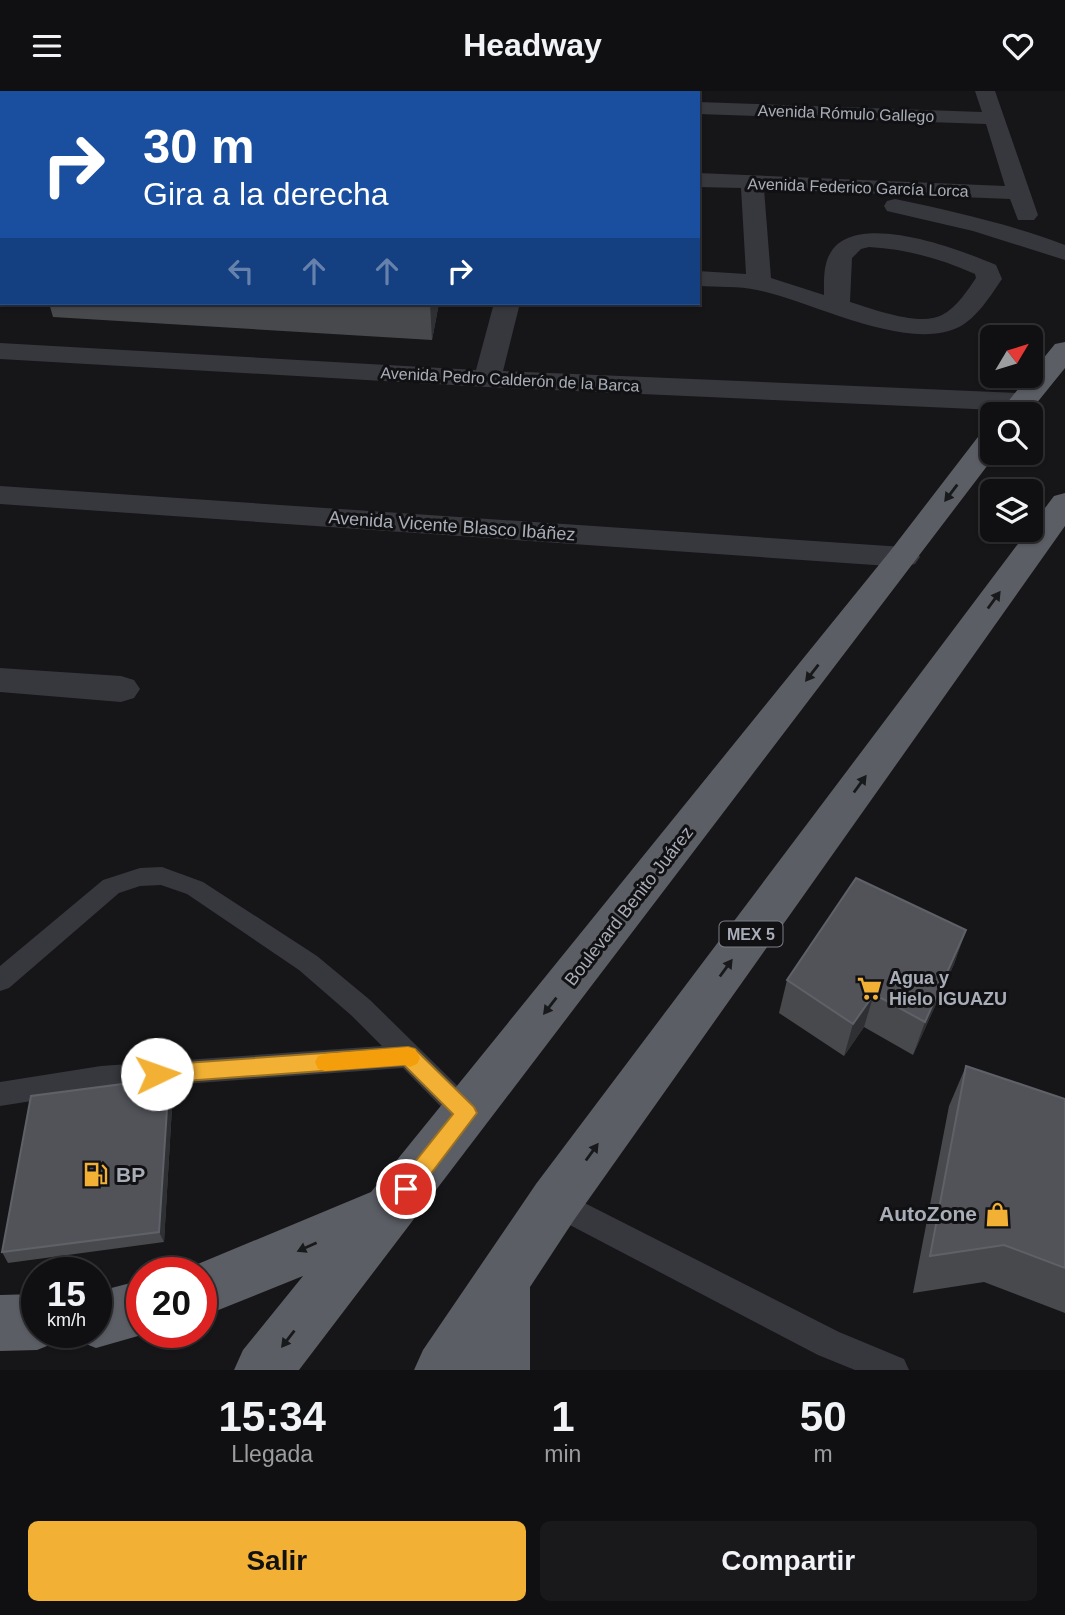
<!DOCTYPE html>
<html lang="es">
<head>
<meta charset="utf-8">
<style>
  body { margin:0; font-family:Helvetica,sans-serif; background:#19191b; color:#f1f3f6; height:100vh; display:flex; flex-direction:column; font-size:26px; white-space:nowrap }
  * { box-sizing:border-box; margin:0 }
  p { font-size:23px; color:#9c9d9f }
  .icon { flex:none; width:38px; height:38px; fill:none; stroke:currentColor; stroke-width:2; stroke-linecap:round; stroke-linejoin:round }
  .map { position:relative; height:1279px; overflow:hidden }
  .drawer { display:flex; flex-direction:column; background:#101012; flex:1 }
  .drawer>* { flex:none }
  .top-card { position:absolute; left:0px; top:0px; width:700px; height:214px; box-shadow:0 2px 5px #0004,0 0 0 2px #303032; background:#1a4fa0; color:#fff; overflow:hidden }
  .needle { width:46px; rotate:52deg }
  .fabs { position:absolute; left:980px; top:234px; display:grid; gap:14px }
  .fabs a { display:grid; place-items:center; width:63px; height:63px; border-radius:10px; background:#101012; box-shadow:0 2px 5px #0004,0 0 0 2px #303032; font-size:35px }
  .speed { position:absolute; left:21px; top:1166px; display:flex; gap:14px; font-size:35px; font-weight:700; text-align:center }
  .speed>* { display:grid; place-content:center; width:91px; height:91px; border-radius:50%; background:#101012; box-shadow:0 2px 5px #0004,0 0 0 2px #303032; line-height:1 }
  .speed small { font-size:18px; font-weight:400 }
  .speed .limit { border:10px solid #d22; background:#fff; color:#111 }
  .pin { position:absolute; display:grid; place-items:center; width:60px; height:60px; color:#fff; margin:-30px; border:4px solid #fff; border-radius:50%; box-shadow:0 2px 7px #0007 }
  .me { position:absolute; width:77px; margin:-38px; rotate:87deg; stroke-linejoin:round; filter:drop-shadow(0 0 5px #0008) }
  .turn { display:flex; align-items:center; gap:24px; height:147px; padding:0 28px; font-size:32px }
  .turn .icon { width:91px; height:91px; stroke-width:2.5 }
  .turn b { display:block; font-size:49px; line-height:60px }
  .lanes { display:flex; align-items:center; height:66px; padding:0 28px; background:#0003; justify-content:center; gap:35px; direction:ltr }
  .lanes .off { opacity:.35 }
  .eta { display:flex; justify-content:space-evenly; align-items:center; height:119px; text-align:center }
  .eta b { font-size:42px; font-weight:700; line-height:49px }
  .cta { display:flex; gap:14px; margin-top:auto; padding:14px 28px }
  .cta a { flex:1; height:80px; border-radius:10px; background:#f2b134; color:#111; font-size:28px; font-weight:700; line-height:80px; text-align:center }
  .cta a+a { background:#19191b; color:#f1f3f6 }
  header { display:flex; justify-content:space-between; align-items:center; height:91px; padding:0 28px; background:#101012; font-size:32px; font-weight:700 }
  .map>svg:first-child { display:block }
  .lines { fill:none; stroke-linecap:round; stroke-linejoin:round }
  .service { fill:#37383d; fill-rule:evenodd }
  .minor { fill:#37383d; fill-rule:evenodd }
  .trunk { fill:#5b5e65; fill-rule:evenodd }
  .wall { fill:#47494d }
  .shaded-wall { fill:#2f3033 }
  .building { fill:#525359; stroke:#5f6168; stroke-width:2 }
  .oneway { fill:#18191b }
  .route { fill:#f2b134; stroke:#9d7322; stroke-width:2 }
  .slow { fill:#f59e0b }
  .labels { text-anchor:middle; stroke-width:6; stroke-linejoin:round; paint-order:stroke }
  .far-street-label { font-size:16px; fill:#a8adb8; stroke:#111113 }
  .shield { fill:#111113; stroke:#7b7e86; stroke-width:2 }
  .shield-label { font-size:16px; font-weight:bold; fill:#a8adb8 }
  .street-label { font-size:18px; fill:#a8adb8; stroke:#111113 }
  .poi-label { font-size:18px; font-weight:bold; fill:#a8adb8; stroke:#111113; text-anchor:start }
  .near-poi-label { font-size:21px; font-weight:bold; fill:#a8adb8; stroke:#111113; text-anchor:start }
</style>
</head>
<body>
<header><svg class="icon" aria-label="menu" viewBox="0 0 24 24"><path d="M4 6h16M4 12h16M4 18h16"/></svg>Headway<svg class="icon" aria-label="heart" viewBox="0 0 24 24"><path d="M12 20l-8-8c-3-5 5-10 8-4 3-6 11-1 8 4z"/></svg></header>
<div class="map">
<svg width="1065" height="1279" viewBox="0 0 1065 1279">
  <rect width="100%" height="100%" fill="#161618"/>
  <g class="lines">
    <path class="service" d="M162,776l41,15 114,74 53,44 106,104 4,9 -4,9 -10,3 -10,-3 -53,-54 -302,22 -101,16v-24l101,-16 281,-20 -30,-30 -53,-46 -112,-76 -26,-9 -21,1 -21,7 -110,95 -9,3v-25l103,-86 37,-12z
      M555,1097l284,144 65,27 5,11h-54l-37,-15 -273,-143 -4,-10 4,-10z"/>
    <path class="minor" d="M146,0h20l-22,2z
      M239,0h64l2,2h-64z
      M556,0h20v2h-20z
      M975,0h20l43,124 -4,5h-16l-8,-21 -246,-10 7,89 53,17c0,-14 -1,-31 7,-43 26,-42 130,-2 165,13l6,14c-11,16 -25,39 -43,48 -52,26 -148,-26 -202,-37 -18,-4 -40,-3 -59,-4v-15l48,3 -5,-86 -43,-1v-14l307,13 -19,-62 -288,-10v-12l284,10zM869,156c38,2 72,12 106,27l1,4c-9,13 -19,29 -34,37 -22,12 -69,-6 -92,-13l2,-44 9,-9z
      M0,87h2v14h-2z
      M895,108c57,12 115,25 170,46v15l-92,-29 -86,-20 -3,-5 3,-5z
      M494,212h26l-17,68 517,22 10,3 4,6 -4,6 -10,3 -533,-24 -487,-28v-16l476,27z
      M0,395l903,61 12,3 5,7 -5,7 -12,3 -903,-63z
      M0,577l121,8 13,4 6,9 -6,9 -13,4 -121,-10z"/>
    <path class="trunk" d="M1065,251v26l-38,47h-30l58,-71z
      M992,339v23h5l-698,917h-65l9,-20 60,-74 -102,41v-45l-20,-1 190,-79 520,-642 90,-117z
      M1065,402v33l-491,694 -44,67v83h-116l9,-20 113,-166 518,-688z
      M142,1189v52h10l-56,16 -20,-8 -3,-8h23v-40z
      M37,1203v38h24l-4,10 -20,8 -37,1v-56z"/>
  </g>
  <path class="wall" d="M49,212h390l-7,37 -379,-23z
    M966,839l-12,34 -41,91 -49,-28 -20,29 -65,-43 8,-33z
    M966,975l99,33v214l-81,-31 -71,11 36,-187z
    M169,987l4,12 -9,152 -156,21 -6,-11z"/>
  <path class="shaded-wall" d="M430,212h9l-7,37z
    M966,839l-12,34 -41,91 12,-33z
    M874,903l-10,33 -20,29 9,-32z
    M169,987l4,12 -9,152 -5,-10z"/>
  <path class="building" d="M856,787l110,52 -41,92 -51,-28 -21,30 -66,-44z
    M966,975l99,33v169l-61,-23 -74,11z
    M169,987l-10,154 -157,20 29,-156z"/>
  <defs><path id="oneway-solid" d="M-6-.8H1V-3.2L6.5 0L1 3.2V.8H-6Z" transform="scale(1.75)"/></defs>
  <g class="oneway">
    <use href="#oneway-solid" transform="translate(951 402) rotate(127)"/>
    <use href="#oneway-solid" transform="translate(994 509) rotate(-54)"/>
    <use href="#oneway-solid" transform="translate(812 582) rotate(128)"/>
    <use href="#oneway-solid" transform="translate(860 693) rotate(-54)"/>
    <use href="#oneway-solid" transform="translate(726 877) rotate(-54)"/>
    <use href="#oneway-solid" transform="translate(550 915) rotate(128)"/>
    <use href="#oneway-solid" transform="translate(592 1061) rotate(-54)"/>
    <use href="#oneway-solid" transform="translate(307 1156) rotate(156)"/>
    <use href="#oneway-solid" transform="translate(288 1248) rotate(128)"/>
  </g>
  <path class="route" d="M408,956l7,2 59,58 3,6 -63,83 -8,3 -7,-3 -4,-7 4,-7 54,-68 -49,-49 -247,18 -7,-2 -3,-7 3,-6 7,-3z"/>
  <path class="slow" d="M408,956l7,2 5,9 -3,6 -7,3 -5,-2 -80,6 -7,-2 -3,-7 3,-6 7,-2z"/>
  <defs>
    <symbol id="supermarket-bare" viewBox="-9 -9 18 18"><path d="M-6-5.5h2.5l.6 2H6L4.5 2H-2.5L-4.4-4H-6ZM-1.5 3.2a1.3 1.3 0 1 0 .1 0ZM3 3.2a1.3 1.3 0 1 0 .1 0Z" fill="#f2b134" stroke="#111113" stroke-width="2.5" paint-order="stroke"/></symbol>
    <symbol id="fuel-bare" viewBox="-9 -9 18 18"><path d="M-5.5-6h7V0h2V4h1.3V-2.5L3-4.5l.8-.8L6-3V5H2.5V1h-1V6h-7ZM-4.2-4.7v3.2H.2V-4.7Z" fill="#f2b134" stroke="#111113" stroke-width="2.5" paint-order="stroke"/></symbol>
    <symbol id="shop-bare" viewBox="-9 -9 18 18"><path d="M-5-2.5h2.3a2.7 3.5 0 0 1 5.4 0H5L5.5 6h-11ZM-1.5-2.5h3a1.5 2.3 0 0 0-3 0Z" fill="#f2b134" stroke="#111113" stroke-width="2.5" paint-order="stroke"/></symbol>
  </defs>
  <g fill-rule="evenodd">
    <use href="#supermarket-bare" x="852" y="880" width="35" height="35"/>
    <use href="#fuel-bare" x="78" y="1066" width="35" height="35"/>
    <use href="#shop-bare" x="980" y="1106" width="35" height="35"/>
  </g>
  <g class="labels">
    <g class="far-street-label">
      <text transform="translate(846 22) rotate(2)" y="6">Avenida Rómulo Gallego</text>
      <text transform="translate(858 96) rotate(2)" y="6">Avenida Federico García Lorca</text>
      <text transform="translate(510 288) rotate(3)" y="6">Avenida Pedro Calderón de la Barca</text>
    </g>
    <rect class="shield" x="719.5" y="830.5" width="63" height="25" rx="5"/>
    <g class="shield-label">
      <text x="751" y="849">MEX 5</text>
    </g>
    <g class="street-label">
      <text transform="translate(452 435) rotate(4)" y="6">Avenida Vicente Blasco Ibáñez</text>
      <text transform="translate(629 815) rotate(-52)" y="6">Boulevard Benito Juárez</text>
    </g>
    <g class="poi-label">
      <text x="889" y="893">Agua y<tspan x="889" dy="21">Hielo IGUAZU</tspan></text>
    </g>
    <g class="near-poi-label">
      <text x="116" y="1091">BP</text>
      <text x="977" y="1130" text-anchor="end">AutoZone</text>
    </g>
  </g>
</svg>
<div class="fabs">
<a><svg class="needle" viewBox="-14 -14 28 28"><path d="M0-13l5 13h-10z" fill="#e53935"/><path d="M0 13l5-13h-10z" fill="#9c9d9f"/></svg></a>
<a><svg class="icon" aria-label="search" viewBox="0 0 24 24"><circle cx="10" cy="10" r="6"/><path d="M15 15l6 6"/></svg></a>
<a><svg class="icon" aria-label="layers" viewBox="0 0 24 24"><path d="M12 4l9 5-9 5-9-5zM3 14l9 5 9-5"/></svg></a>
</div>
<div class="speed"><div>15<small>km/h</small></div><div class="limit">20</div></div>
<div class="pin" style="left:406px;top:1098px;background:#d93025"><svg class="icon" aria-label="arrive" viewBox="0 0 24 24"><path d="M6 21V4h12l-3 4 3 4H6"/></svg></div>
<svg class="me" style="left:157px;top:983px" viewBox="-20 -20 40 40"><circle r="19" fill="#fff"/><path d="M0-13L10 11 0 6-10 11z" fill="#f2b134"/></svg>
<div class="top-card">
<div class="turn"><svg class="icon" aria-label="right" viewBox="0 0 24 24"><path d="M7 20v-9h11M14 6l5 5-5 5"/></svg><div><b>30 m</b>Gira a la derecha</div></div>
<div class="lanes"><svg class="icon off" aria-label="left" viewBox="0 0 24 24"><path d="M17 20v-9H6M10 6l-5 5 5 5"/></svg><svg class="icon off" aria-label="ahead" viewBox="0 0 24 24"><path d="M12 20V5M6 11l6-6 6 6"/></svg><svg class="icon off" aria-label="ahead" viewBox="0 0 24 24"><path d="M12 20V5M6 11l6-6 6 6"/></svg><svg class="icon" aria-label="right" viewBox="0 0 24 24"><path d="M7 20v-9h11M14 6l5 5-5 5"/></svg></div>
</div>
</div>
<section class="drawer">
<div class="eta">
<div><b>15:34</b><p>Llegada</p></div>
<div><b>1</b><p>min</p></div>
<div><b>50</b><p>m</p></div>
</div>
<div class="cta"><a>Salir</a><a>Compartir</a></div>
</section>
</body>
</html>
